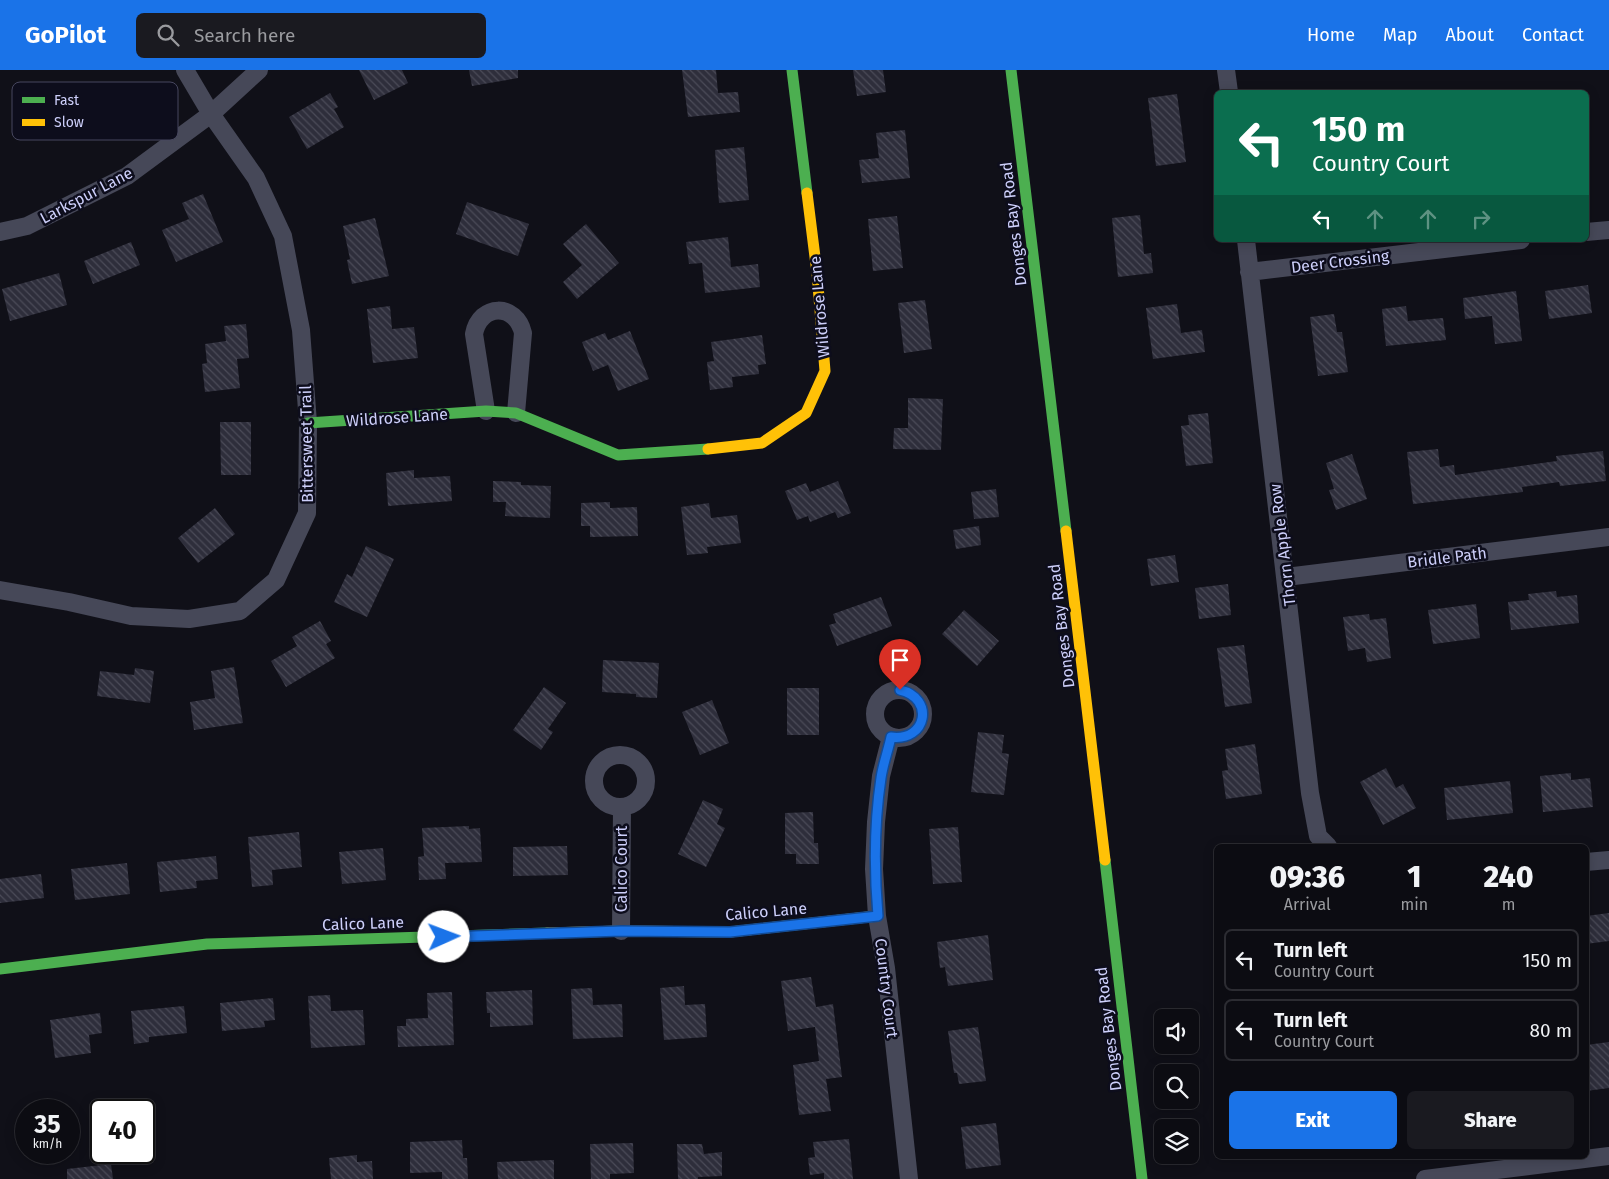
<!DOCTYPE html>
<html lang="en">
<head>
<meta charset="utf-8">
<style>
  body { margin:0; font-family:"Fira Sans",sans-serif; background:#1a1a20; color:#f1f3f6; height:100vh; display:flex; flex-direction:column; font-size:19px; white-space:nowrap }
  * { box-sizing:border-box; margin:0 }
  p { font-size:16px; color:#9a9b9f }
  .icon { flex:none; width:28px; height:28px; fill:none; stroke:currentColor; stroke-width:2; stroke-linecap:round; stroke-linejoin:round }
  .map { position:relative; flex:1; overflow:hidden }
  .drawer { position:absolute; left:1214px; top:774px; width:375px; height:315px; display:flex; flex-direction:column; background:#0c0c12; border-radius:8px; box-shadow:0 2px 12px #0003,0 0 0 1px #2c2c32 }
  .drawer>* { flex:none }
  .guide { position:absolute; left:1214px; top:20px; width:375px; height:152px; border-radius:8px; box-shadow:0 2px 12px #0003,0 0 0 1px #2c2c32; background:#0b6e4f; color:#fff; overflow:hidden }
  .fabs { position:absolute; left:1154px; top:939px; display:grid; gap:10px }
  .fabs a { display:grid; place-items:center; width:45px; height:45px; border-radius:8px; background:#0c0c12; box-shadow:0 2px 12px #0003,0 0 0 1px #2c2c32; font-size:25px }
  .speed { position:absolute; left:15px; top:1029px; display:flex; gap:10px; font-size:25px; font-weight:700; text-align:center }
  .speed>* { display:grid; place-content:center; width:65px; height:65px; border-radius:50%; background:#0c0c12; box-shadow:0 2px 12px #0003,0 0 0 1px #2c2c32; line-height:1 }
  .speed small { font-size:12px; font-weight:400 }
  .speed .limit { border:2px solid #111; border-radius:8px; background:#fff; color:#111 }
  .pin { position:absolute; display:grid; place-items:center; width:42px; height:42px; color:#fff; margin:-51px -21px; border-radius:50% 50% 50% 0; rotate:-45deg; box-shadow:0 0 5px #0007 }
  .pin .icon { rotate:45deg }
  .me { position:absolute; width:55px; margin:-28px; rotate:88deg; stroke-linejoin:round; filter:drop-shadow(0 0 4px #0008) }
  .turn { display:flex; align-items:center; gap:18px; height:105px; padding:0 15px; font-size:22px }
  .turn .icon { width:65px; height:65px; stroke-width:2.5 }
  .turn b { display:block; font-size:35px; line-height:42px }
  .lanes { display:flex; align-items:center; height:48px; padding:0 15px; background:#0003; justify-content:center; gap:25px; direction:ltr }
  .lanes .off { opacity:.35 }
  .eta { display:flex; justify-content:space-evenly; align-items:center; height:85px; text-align:center }
  .eta b { font-size:30px; font-weight:800; line-height:35px }
  .primary-button { display:flex; gap:10px; margin-top:auto; padding:10px 15px }
  .primary-button a { flex:1; height:58px; border-radius:8px; background:#1a73e8; color:#fff; font-size:20px; font-weight:800; line-height:58px; text-align:center }
  .primary-button a+a { background:#1a1a20; color:#f1f3f6 }
  ul { padding:0; list-style:none }
  li { display:flex; align-items:center; gap:15px; height:62px; margin:0 10px 8px; padding:0 5px; border:2px solid #2c2c32; border-radius:8px }
  li div { flex:1 }
  li b { display:block; font-size:19px }
  li em { font-style:normal }
  header { display:flex; align-items:center; gap:30px; box-sizing:border-box; height:70px; padding:0 25px; background:#1a73e8; color:#fff }
  header strong { font-size:24px }
  nav { display:flex; gap:28px; margin-inline-start:auto; font-size:18px }
  .search { width:350px; height:45px; background:#1a1a20; display:flex; align-items:center; gap:12px; box-sizing:border-box; padding:0 18px; border-radius:8px; color:#9a9b9f; font-size:19px }
  .map>svg:first-child { display:block }
  .building { fill:url(#building-back-hatch) }
  .lines { fill:none; stroke-linecap:round; stroke-linejoin:round }
  .street { stroke:#464858; stroke-width:18 }
  .fast { stroke:#4caf50; stroke-width:11 }
  .slow { stroke:#ffc107; stroke-width:11 }
  .route-casing { stroke:#114b97; stroke-width:12 }
  .route { stroke:#1a73e8; stroke-width:9 }
  .labels { text-anchor:middle; stroke-width:5; stroke-linejoin:round; paint-order:stroke }
  .street-label { font-size:16px; fill:#cdcffa; stroke:#0d0d1c }
  .key { fill:#0d0d1c; stroke:#47475f; stroke-width:1 }
  .key-label { font-size:14px; fill:#cdcffa }
</style>
</head>
<body>
<header>
<strong>GoPilot</strong>
<div class="search"><svg class="icon" aria-label="search" viewBox="0 0 24 24"><circle cx="10" cy="10" r="6"/><path d="M15 15l6 6"/></svg>Search here</div>
<nav><a>Home</a><a>Map</a><a>About</a><a>Contact</a></nav>
</header>
<div class="map">
<svg width="1609" height="1109" viewBox="0 0 1609 1109">
  <defs>
    <pattern id="building-back-hatch" width="6" height="6" patternUnits="userSpaceOnUse" patternTransform="scale(1.25)"><rect width="6" height="6" fill="#2e2e3b"/><path d="M-1 5l2 2M0 0l6 6M5-1l2 2" fill="none" stroke="#4b4b58"/></pattern>
  </defs>
  <rect width="100%" height="100%" fill="#101018"/>
  <path class="building" d="M359,0h43l6,13 -34,17z
    M469,0h49v8l-46,8z
    M682,0h34l2,23 20,-1 2,20 -52,5z
    M853,0h30l3,22 -29,4z
    M330,23l8,14 -4,2 10,18 -37,22 -18,-32z
    M1177,24l9,68 -30,4 -8,-68z
    M905,60l5,48 -48,5 -3,-23 20,-2 -3,-25z
    M744,77l5,53 -30,3 -4,-53z
    M203,124l20,48 -47,20 -14,-32 27,-11 -7,-16z
    M467,132l62,22 -11,32 -62,-22z
    M1140,145l4,39 7,-1 2,20 -35,4 -6,-59z
    M897,146l6,52 -30,3 -5,-52z
    M375,148l14,58 -37,8 -5,-24 3,-1 -7,-33z
    M586,154l33,39 -42,36 -14,-17 19,-17 -19,-21z
    M728,167l3,30 27,-3 2,23 -55,6 -3,-30 -13,1 -3,-22z
    M131,172l9,23 -47,19 -9,-23z
    M59,203l8,32 -57,16 -8,-32z
    M1588,215l4,28 -43,6 -4,-28z
    M1516,221l6,50 -27,3 -3,-28 -27,3 -2,-21z
    M925,230l7,49 -28,4 -6,-50z
    M1177,234l4,29 21,-3 3,22 -52,7 -7,-51z
    M390,236l2,23 22,-2 4,31 -45,5 -6,-54z
    M1406,236l2,15 35,-3 3,22 -60,6 -4,-37z
    M1334,244l3,18h5l6,40 -30,4 -8,-59z
    M246,254l3,34 -12,1 3,29 -35,4 -3,-28 5,-1 -2,-19 21,-3 -2,-15z
    M630,261l19,48 -31,12 -10,-26 -15,6 -11,-29 23,-9 3,7z
    M762,265l4,29 -8,1 1,9 -27,3 1,10 -23,3 -3,-28 7,-1 -3,-19z
    M908,328l35,1 -2,51 -48,-1 1,-21h14z
    M1208,343l5,50 -27,3 -5,-40 8,-1 -1,-10z
    M220,352h31v53h-30z
    M1438,379l2,18 14,-2 1,10 102,-14 -1,-5 47,-5 3,30 -46,5 -1,-4 -37,5 1,5 -110,12 -6,-52z
    M1352,384l15,45 -31,11 -7,-20 5,-1 -8,-26z
    M414,400v8l36,-2 2,25 -64,5 -2,-33z
    M493,411l28,1v3l30,1 -1,32 -45,-2 1,-14h-13z
    M838,411l13,32 -13,5 -3,-6 -25,10 -2,-6 -11,4 -12,-29 21,-8 4,9z
    M996,419l3,28 -25,2 -3,-27z
    M610,432v6l27,-1 1,29 -48,1v-11h-9v-23z
    M709,433l2,15 26,-3 4,28 -34,4 1,6 -21,2 -6,-48z
    M215,438l20,26 -37,29 -20,-25z
    M979,456l2,19 -25,4 -3,-19z
    M366,476l28,13 -27,58 -33,-15 13,-28 5,3z
    M1175,485l4,27 -28,4 -4,-27z
    M1228,514l3,31 -32,4 -4,-31z
    M1556,521l1,6 20,-2 2,28 -68,7 -3,-28 21,-2 -1,-6z
    M881,527l11,29 -55,20 -8,-21 7,-2 -3,-9z
    M1476,534l4,34 -47,6 -5,-34z
    M964,540l35,31 -22,25 -35,-32z
    M1369,544l1,6 16,-2 5,40 -24,4 -2,-14 -17,3 -5,-34z
    M320,551l11,20 -5,3 9,14 -49,29 -15,-26 26,-15 -5,-9z
    M1244,575l8,58 -27,4 -8,-59z
    M603,590l56,3 -2,35 -21,-1v-3l-34,-2z
    M234,597l9,56 -49,7 -4,-28 25,-4 -4,-27z
    M135,598l19,3 -4,32 -53,-7 3,-25 34,4z
    M544,617l22,16 -18,26 5,3 -12,18 -28,-20z
    M787,618h32v47h-32z
    M712,630l17,43 -29,12 -18,-43z
    M978,662l26,3 -2,18 7,1 -5,41 -33,-3z
    M1255,674l7,50 -36,5 -4,-28 6,-1 -3,-21z
    M1386,698l10,20 7,-4 13,24 -33,17 -23,-43z
    M1571,703v7l19,-2 3,29 -50,5 -3,-36z
    M1510,711l3,32 -66,7 -3,-32z
    M703,730l20,9 -6,15 8,4 -19,39 -28,-13z
    M813,742l1,31h4l1,21h-23v-10h-11v-41z
    M469,756v3l11,-1 2,34 -37,1 1,16 -27,1 -1,-23 6,-1 -2,-28z
    M958,757l4,55 -29,2 -4,-55z
    M299,762l3,35 -30,3 1,15 -21,2 -4,-50z
    M567,776l1,29 -55,1v-29z
    M383,778l3,32 -44,4 -3,-32z
    M216,786l2,23 -22,2 1,7 -37,4 -3,-30z
    M127,793l3,31 -55,6 -4,-31z
    M41,804l3,24 -44,5v-24z
    M1609,843v28l-23,3v-28z
    M988,865l5,45 -45,6 -3,-19 -5,1 -3,-26z
    M811,907l5,30 17,-3 9,73 -16,2 5,32 -32,4 -6,-50 26,-4 -4,-34 -27,4 -7,-50z
    M684,916l1,19 20,-1 2,33 -43,3 -4,-52z
    M592,918l1,17 29,-1 1,33 -50,2 -2,-50z
    M532,920l1,35 -43,2v-14h-3l-1,-21z
    M452,922l2,53 -56,2 -1,-21h9v-7l22,-1 -1,-25z
    M330,925l1,16 32,-1 2,35 -54,3 -3,-52z
    M273,928l2,22 -11,1 1,6 -43,4 -2,-28z
    M184,936l3,27 -38,4v5l-15,2 -3,-33z
    M100,943l2,20 -13,2 2,18 -36,5 -5,-38z
    M978,957l8,54 -27,3 -2,-11h-3l-6,-42z
    M1609,972v46l-23,3v-46z
    M996,1053l5,42 -35,4 -5,-42z
    M849,1069l4,40h-29v-6l-14,2 -2,-17 7,-1 -2,-15z
    M462,1070l1,18h4l1,21h-26v-7l-32,1v-31z
    M633,1073l1,30 -24,1v5h-19l-1,-35z
    M677,1074h25l2,10 18,-2v24l-24,1v2h-20z
    M357,1085v7l15,-1 1,18h-42l-2,-21z
    M554,1090v19h-56l-1,-17z
    M111,1094l2,15h-46v-10z"/>
  <g class="lines">
    <path class="street" d="M1226,0l3,22
      M0,162l27,-6 100,-50 84,-62 48,-44
      M1586,162l23,-2
      M1246,170l64,553 8,43 10,10
      M1249,202l272,-32
      M486,341l-12,-77c6,-31 42,-31 49,-1l-7,80
      M1286,507l323,-40
      M0,520l69,12 62,14 58,3 51,-8 36,-31 31,-67 1,-90 -7,-93 -18,-94 -27,-58 -45,-64 -26,-44
      M875 644a24 24 0 1 1 48 0a24 24 0 1 1-48 0Z
      M891,667l-10,39 -5,46 -2,47 3,47 9,52 23,211
      M594 711a26 26 0 1 1 52 0a26 26 0 1 1-52 0Z
      M1586,792l23,-2
      M621,861l1,-124
      M1425,1109l184,-23"/>
    <path class="fast" d="M792,0l15,123
      M1011,0l55,461
      M308,353l178,-12 30,2 102,42 90,-6
      M1105,790l37,319
      M0,899l207,-25 340,-11"/>
    <path class="slow" d="M708,379l54,-6 44,-30 19,-42 -8,-98 -10,-80
      M1066,461l39,329
      M547,863l74,-2 109,1 147,-16"/>
  </g>
  <g class="lines">
    <defs>
      <path id="route" d="M444,867l177,-6 109,1 148,-16c-4,-46 -4,-92 3,-138 2,-14 7,-27 10,-41 36,5 44,-39 9,-47"/>
    </defs>
    <use href="#route" class="route-casing"/>
    <use href="#route" class="route"/>
  </g>
  <g class="labels">
    <g class="street-label">
      <text transform="translate(86 125) rotate(-28)" y="6">Larkspur Lane</text>
      <text transform="translate(1013 154) rotate(-97)" y="6">Donges Bay Road</text>
      <text transform="translate(1340 191) rotate(-7)" y="6">Deer Crossing</text>
      <text transform="translate(819 237) rotate(-95)" y="6">Wildrose Lane</text>
      <text transform="translate(397 347) rotate(-4)" y="6">Wildrose Lane</text>
      <text transform="translate(306 374) rotate(-91)" y="6">Bittersweet Trail</text>
      <text transform="translate(1282 475) rotate(-97)" y="6">Thorn Apple Row</text>
      <text transform="translate(1447 487) rotate(-7)" y="6">Bridle Path</text>
      <text transform="translate(1061 556) rotate(-97)" y="6">Donges Bay Road</text>
      <text transform="translate(621 799) rotate(-90)" y="6">Calico Court</text>
      <text transform="translate(766 841) rotate(-5)" y="6">Calico Lane</text>
      <text transform="translate(363 853) rotate(-2)" y="6">Calico Lane</text>
      <text transform="translate(887 918) rotate(83)" y="6">Country Court</text>
      <text transform="translate(1108 959) rotate(-97)" y="6">Donges Bay Road</text>
    </g>
  </g>
  <rect x="12" y="12" width="166" height="58" rx="8" class="key"/>
  <rect x="22" y="27" width="23" height="6" fill="#4caf50"/>
  <rect x="22" y="49" width="23" height="7" fill="#ffc107"/>
  <g class="key-label">
    <text x="54" y="35">Fast</text>
    <text x="54" y="57">Slow</text>
  </g>
</svg>
<div class="fabs">
<a><svg class="icon" aria-label="sound" viewBox="0 0 24 24"><path d="M4 9h4l5-4v14l-5-4H4zM17 9q2 3 0 6"/></svg></a>
<a><svg class="icon" aria-label="search" viewBox="0 0 24 24"><circle cx="10" cy="10" r="6"/><path d="M15 15l6 6"/></svg></a>
<a><svg class="icon" aria-label="layers" viewBox="0 0 24 24"><path d="M12 4l9 5-9 5-9-5zM3 14l9 5 9-5"/></svg></a>
</div>
<div class="speed"><div>35<small>km/h</small></div><div class="limit">40</div></div>
<div class="pin" style="left:900px;top:620px;background:#d93025"><svg class="icon" aria-label="arrive" viewBox="0 0 24 24"><path d="M6 21V4h12l-3 4 3 4H6"/></svg></div>
<svg class="me" style="left:444px;top:867px" viewBox="-20 -20 40 40"><circle r="19" fill="#fff"/><path d="M0-13L10 11 0 6-10 11z" fill="#1a73e8"/></svg>
<div class="guide">
<div class="turn"><svg class="icon" aria-label="left" viewBox="0 0 24 24"><path d="M17 20v-9H6M10 6l-5 5 5 5"/></svg><div><b>150 m</b>Country Court</div></div>
<div class="lanes"><svg class="icon" aria-label="left" viewBox="0 0 24 24"><path d="M17 20v-9H6M10 6l-5 5 5 5"/></svg><svg class="icon off" aria-label="ahead" viewBox="0 0 24 24"><path d="M12 20V5M6 11l6-6 6 6"/></svg><svg class="icon off" aria-label="ahead" viewBox="0 0 24 24"><path d="M12 20V5M6 11l6-6 6 6"/></svg><svg class="icon off" aria-label="right" viewBox="0 0 24 24"><path d="M7 20v-9h11M14 6l5 5-5 5"/></svg></div>
</div>
<section class="drawer">
<div class="eta">
<div><b>09:36</b><p>Arrival</p></div>
<div><b>1</b><p>min</p></div>
<div><b>240</b><p>m</p></div>
</div>
<ul>
<li><svg class="icon" aria-label="left" viewBox="0 0 24 24"><path d="M17 20v-9H6M10 6l-5 5 5 5"/></svg><div><b>Turn left</b><p>Country Court</p></div><em>150 m</em></li>
<li><svg class="icon" aria-label="left" viewBox="0 0 24 24"><path d="M17 20v-9H6M10 6l-5 5 5 5"/></svg><div><b>Turn left</b><p>Country Court</p></div><em>80 m</em></li>
</ul>
<div class="primary-button"><a>Exit</a><a>Share</a></div>
</section>
</div>
</body>
</html>
